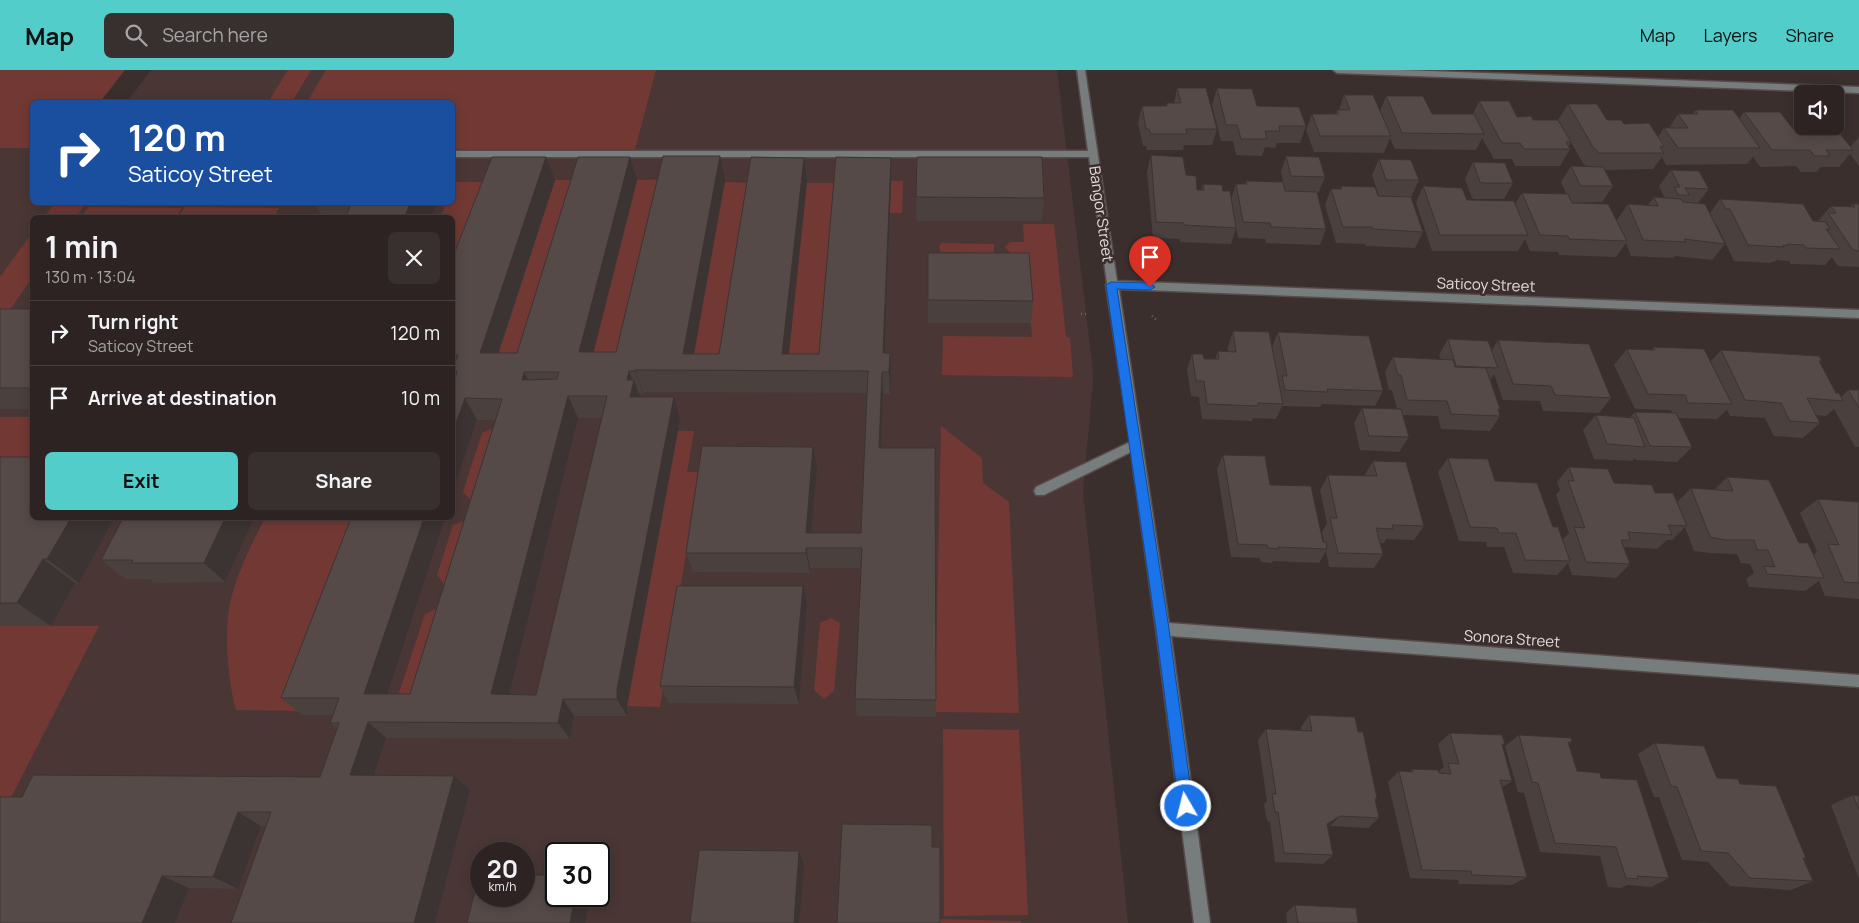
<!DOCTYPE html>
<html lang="en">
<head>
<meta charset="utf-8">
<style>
  body { margin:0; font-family:Manrope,sans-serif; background:#382f2f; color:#f1f3f6; height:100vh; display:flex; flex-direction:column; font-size:19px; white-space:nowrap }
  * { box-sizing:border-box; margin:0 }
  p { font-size:16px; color:#a6a4a5 }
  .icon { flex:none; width:28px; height:28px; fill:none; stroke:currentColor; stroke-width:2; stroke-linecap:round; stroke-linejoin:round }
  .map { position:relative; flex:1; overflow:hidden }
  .side { position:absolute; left:30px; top:145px; width:425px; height:305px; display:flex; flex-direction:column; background:#2c2322; border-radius:8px; box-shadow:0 2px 12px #0003,0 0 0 1px #484040 }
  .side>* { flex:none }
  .guide { position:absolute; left:30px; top:30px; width:425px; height:105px; border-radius:8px; box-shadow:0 2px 12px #0003,0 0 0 1px #484040; background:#1a4fa0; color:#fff; overflow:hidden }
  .fabs { position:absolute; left:1794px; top:15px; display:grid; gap:10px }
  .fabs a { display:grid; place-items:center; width:50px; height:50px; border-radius:8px; background:#2c2322; box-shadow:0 2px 12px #0003,0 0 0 1px #484040; font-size:25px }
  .speed { position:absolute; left:470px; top:772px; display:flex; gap:10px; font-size:25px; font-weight:700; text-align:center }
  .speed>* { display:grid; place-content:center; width:65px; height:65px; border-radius:50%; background:#2c2322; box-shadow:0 2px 12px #0003,0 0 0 1px #484040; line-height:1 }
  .speed small { font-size:12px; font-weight:400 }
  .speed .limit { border:2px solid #111; border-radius:8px; background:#fff; color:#111 }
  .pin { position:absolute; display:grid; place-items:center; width:42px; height:42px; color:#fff; margin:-51px -21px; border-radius:50% 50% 50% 0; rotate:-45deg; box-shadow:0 0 5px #0007 }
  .pin .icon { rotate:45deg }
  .me { position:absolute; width:55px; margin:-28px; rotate:352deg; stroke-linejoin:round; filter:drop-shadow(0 0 4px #0008) }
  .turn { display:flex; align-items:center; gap:18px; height:105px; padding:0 15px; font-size:22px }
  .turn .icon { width:65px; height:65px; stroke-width:2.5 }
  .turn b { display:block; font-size:35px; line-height:42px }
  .round { display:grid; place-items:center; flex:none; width:52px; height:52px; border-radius:8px; background:#382f2f }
  .head { display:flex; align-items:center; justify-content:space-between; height:85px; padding:0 15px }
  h1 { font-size:30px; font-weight:700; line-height:38px }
  .cta { display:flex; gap:10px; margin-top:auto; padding:10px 15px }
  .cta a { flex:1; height:58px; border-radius:8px; background:#53cdca; color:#111; font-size:20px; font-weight:700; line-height:58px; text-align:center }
  .cta a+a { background:#382f2f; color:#f1f3f6 }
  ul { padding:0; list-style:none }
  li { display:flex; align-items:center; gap:15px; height:65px; padding:0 15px; border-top:1px solid #484040 }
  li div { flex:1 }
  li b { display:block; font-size:19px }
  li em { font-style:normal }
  header { display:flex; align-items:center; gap:30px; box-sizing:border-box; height:70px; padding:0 25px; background:#53cdca; color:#111 }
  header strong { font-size:24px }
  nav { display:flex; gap:28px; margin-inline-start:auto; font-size:18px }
  .search { width:350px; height:45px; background:#382f2f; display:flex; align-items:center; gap:12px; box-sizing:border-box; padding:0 18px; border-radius:8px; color:#a6a4a5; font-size:19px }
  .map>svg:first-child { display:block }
  .built { fill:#4a3735; fill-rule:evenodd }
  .green { fill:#723934 }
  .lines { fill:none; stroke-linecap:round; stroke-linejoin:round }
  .minor-casing { stroke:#564b4a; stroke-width:3 }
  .path { stroke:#6e6362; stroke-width:2.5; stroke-dasharray:1 3; stroke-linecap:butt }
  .minor { fill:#777d7d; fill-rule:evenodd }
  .wall { fill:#4a403e; fill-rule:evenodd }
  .shaded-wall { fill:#3c3432 }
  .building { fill:#564a48; stroke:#3c3432; fill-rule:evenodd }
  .route { fill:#1a73e8; stroke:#114b97 }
  .labels { text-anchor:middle; stroke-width:5; stroke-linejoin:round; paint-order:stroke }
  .street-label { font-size:15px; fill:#e3dbda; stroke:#3b2f2e }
</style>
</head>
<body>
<header>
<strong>Map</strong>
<div class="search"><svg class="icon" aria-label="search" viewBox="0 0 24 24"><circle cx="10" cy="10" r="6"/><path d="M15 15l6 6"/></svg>Search here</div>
<nav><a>Map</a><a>Layers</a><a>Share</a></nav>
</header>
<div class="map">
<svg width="1859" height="853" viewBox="0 0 1859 853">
  <rect width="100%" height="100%" fill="#3b2f2e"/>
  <path class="built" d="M151,0h906l35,294 1,16 -10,112 45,431h-1128v-775h32v54h420v-100h-325zM32,148h420v300h-420zM481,784h43v42h-43zM556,784h43v42h-43z"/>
  <path class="green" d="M0,0h125l-25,32h-68v46h-32z
    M288,0h23l-19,32h-24z
    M326,0h330l-21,79h-182l-1,-47h-145z
    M668,109l-44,195h-36l49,-194z
    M555,110h31l-59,196 -31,-15z
    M891,111h12l-1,32h-12z
    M454,112h47l-48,131 -1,-95h-12l6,-15 6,-1z
    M725,112l29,1 -30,193h-34z
    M807,113h30l-15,193 -34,-13z
    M55,133v-1l31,1 -10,14h-32z
    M88,137l94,1 -6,9h-95z
    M185,137l94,1 -5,9h-96z
    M1023,154h31l12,113 4,1 3,39 -131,-2 1,-39 89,1 -7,-84h-15l-5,-6 5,-5h14z
    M32,163v45l-32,46v-47z
    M941,173l53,1v9l-53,-1 -2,-5z
    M0,347h32v66h-32z
    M513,350l-90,291 -26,-12 28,-85 11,-5 9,-24 -8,-10 16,-50 13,-5 6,-19 -9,-9 19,-59z
    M941,356l41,32 1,25 26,19 10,211 -84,-1z
    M678,361h16l-7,41h13l-40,235 -33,-1z
    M265,448h110l-72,193 -67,-1c-8,-28 -12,-78 -6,-107 7,-30 21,-58 35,-85z
    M831,548l9,5 -6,68 -10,8 -10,-9 6,-67z
    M0,556h99l-99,193z
    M943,659l76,1 9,185 -84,1z
    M940,849l81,2v2h-81z"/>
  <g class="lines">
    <defs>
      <path id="minor" d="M1077,0h8l32,211 742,29v8l-740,-29 50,334 690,52v12l-688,-51 39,287h-16l-38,-294 -25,-177 -87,43h-8l-2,-4 2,-4 94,-45 -24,-157 1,-2 -18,-126h-637v-6h636z
        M1333,0h69l457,17v6l-522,-20z"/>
    </defs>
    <use href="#minor" class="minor-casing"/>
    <path class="path" d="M1081,244h6
      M1152,246l6,5"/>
    <use href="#minor" class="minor"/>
  </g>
  <path class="wall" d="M1177,18l40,41 -5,16h-28l-1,5h-36l-1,-4h-3l-5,-23 4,-17h24l1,-3h7z
    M1217,18l89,38 -6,17h-23l-2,5 -10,-1 -3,9 -26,-1 -3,-14h-12l-9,-36z
    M1344,25l36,16 6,-15 46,18h41l6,-13 38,16 16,3 38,22 -3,5 2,2 -10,17h-45l-3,-7h-18l-12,-21 -6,12 -81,-1 -5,-11 -6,15 -70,-1 -8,-22 6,-16h23l2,-4h2z
    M1568,34l39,16 17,4 34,13 6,-9h5l9,-14h14l3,-4 44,9 5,-7 50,18 56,17 9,-10v29l-9,-12 -11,13h-18l-5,5h-15l-5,-6 -36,1 -7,-10 -6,7 -81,1 -4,-8 -9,12 -48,1 8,16 -11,16 -30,1 45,17 11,-16 20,1 6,-8 11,1 -6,-12 12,-16 38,19 -11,14 12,10 10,-14 93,22h5l13,-15 19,1 3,-3h6v63l-21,-1 -6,-9 -7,8 -34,-1 -2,-3 -13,-1 -2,2h-3l-1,1 -36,-2 -17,-36h-1l9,19 -13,16 -37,-4 -2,2 -42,-2 -5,-13 -10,14 -57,-2 -1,-3 -28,-1 -5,-12 -7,12h-86l-16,-48 7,-17 44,14 48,4 7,-11 44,1 -5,-12 10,-16h15l-3,-3 -25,-43z
    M1151,85l35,20 11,15h4l2,-6 20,7 8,8 5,-15h9l1,-3 39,10 -4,-19 5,-16 39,21 -7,17h-1l9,35 -6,16 -54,-2 -1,-4 -27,-1 -2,-10 -5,16 -51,-2v-3l-27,-1 -6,-66z
    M720,86l5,23 -31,175h25l88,-173 -19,173h31l72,-196v23l-6,172 6,22 -1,19h-7l-2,54h54l1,269 -79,-1 -2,-17 6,-131h-51v5l-117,-1 -7,-19 131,-85 -6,65h50l6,-140 -224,-1v1h-4l1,4 40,22 -53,287v10h-53l-4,23 -184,-1 -12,37 80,1 16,14 -35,133h-204l35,-97h-5l-23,63 -49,-1 -14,35h-175l22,-126 298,-20 17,-48 -7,-6 3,-8h-31l-21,-17 70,-180h94l-57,176h22l85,-274h-18l-25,75 3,-116v-2h-3v-118l103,-79 -56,173h18l120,-173 -44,172h23zM578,348h24l-66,277h-27z
    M1379,89l40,21 -8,17 -32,-1 -7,-21z
    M1473,92l40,21 -9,16h-30l-2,-1 -7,-19z
    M1341,116l37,10 45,36 -8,16 -49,-2 -1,-2 -29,-1 -11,-38 6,-16h9z
    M916,127l128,1 -2,23h-125z
    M314,132h123l-92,15h-23z
    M928,183l105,48 -2,22h-103z
    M0,239h32v100h-32z
    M1233,261l39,16 6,-15 105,59 -8,15 -53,-2 -2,3 -38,-1 -6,13 -23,-1 -1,3 -50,-2 -3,-22 -8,-1 -4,-27 5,-15 12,5h11l3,-8 10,1v-5z
    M1448,269l44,11 6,-10 113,58 -12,15 -56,-2 -3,-10 -37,-1 -9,-26 -4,7 10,28 -1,2 1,5 -10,15 -49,-2 -3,-13 -36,-1 7,22 -10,15 -39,-2 -6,-27 8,-15 35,1 -5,-19h-3l-4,-18 8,-15 48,3 -2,-5z
    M1653,277l57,15 11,-12 101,11 -2,2 16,30 5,4 7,-7h11v57h-4l-21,-38 -8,7 -10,-1 4,8 -17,15 -29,-2 -9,-18 -35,-2 -3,-6 -10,9 -39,-1 14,29 -15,15 -41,-2 -1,-2 -3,3 -38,-2 -11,-29 13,-15 34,2 5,-5 37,1 -1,-3 -36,-1 -21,-44 13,-16 24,1z
    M1223,385l47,30 53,57h1l-2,-10 5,-9 -7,-33 8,-15 36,1 9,-15 51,65 -10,14 -28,-1 -2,4h-4l3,11 -9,14 -45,-1 -3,-16 -7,12 -46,-2 -1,2 -11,-1 -1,-4 -29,-1 -14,-88z
    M0,387l32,61h77l-1,1 4,3 -33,61h-4l-24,43h-51z
    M1448,388l47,23 58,46 9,13 7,-7 -13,-38 4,-5 -3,-8 12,-15 45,16 41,10 22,9 14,-14 23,2 13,-13 72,66 14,12 4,-3 -17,-39 18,-14 41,3v97l-34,-3 -6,-15 -14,10 -56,-4 -3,-8 8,-6 -4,-9 -9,-1 -4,-9 -28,-1 -15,-2 -9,-24 -13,13h-5l-10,9 -33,-2 6,17 -14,14 -44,-3 -4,-12 -11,12 -44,-2 -9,-26h-17l-1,-5 -27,-1 -21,-69z
    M123,448h131l-29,64 -71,1 -4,-4h-25l-24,-19z
    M807,534l-8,100 -130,-1 -9,-17z
    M1309,645l49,17 19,66 -2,2 4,18 -11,10 -38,-2 -2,2 5,27 -10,9 -48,-2 -5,-40 -3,-1 -3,-17 3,-3 -9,-61 8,-11 35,1v-3z
    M1450,663l55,11 -3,2 10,35 -10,7 25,89 -15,8 -53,-1 -1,-4 -48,-2 -22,-96 11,-11 11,1 2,-3 26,3 6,-5 -6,-23z
    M1519,665l53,7 -3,2 8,27 24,7 68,100 -18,9 -24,-2 -6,3 -13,-1 -8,-31 -60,-4 -16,-59 -6,-1 -13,-46z
    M1655,673l62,35 23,6 66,74 -2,1 9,22 -22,9 -61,-4 -22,-24 -26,-2 -23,-63h-5l-16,-43z
    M1853,725l6,1v83l-28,-74z
    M1295,835l63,18h-71l-1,-10z"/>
  <path class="shaded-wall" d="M720,86l5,23 -34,191 -8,-16z
    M546,87l9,23 -64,195 -11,-22z
    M630,87l7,23 -49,194 -9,-22z
    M804,88l3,23 -20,189 -5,-16z
    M891,88v23l-7,191 -1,-19z
    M411,132h26l-6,16h-27z
    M890,283l1,22 -1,19 -1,-22z
    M635,300l8,22v1l-8,-22z
    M629,301l4,12 1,-3 8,22 -12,-5 -3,-17z
    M524,302l11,22 -13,-14z
    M882,302l1,22 -3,75 -1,-21z
    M568,326l10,22 -73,293 -14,-17z
    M674,327l6,22 -53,287v10l-10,-17v-10z
    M465,328l12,22 -25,75v-61z
    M813,377l4,21 -7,80 -4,-15z
    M71,448h38l-1,1 4,3 -33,61 -32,-24z
    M225,448h29l-29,64 -21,-19z
    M424,448h21l-63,193 -18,-17z
    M806,478l4,20v5l-4,-20z
    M43,489l32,24 -24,43 -34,-23z
    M803,516l4,18 -8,100 -5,-17z
    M563,629l11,17 -4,23 -12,-16z
    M368,652l18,16 -17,52 -19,-15z
    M454,706l16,14 -35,133h-21z
    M238,742l23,14 -23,63 -25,-12z
    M1340,746l-10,10 -12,8 9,-10z
    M799,781l5,13 -5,59h-5z
    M162,806l27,12 -14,35h-33z
    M575,826h15l-5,27h-15z"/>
  <path class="building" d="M1177,18h29l11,41h-31l1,5h-36l-2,-5h-3l-4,-23h25v-3h14z
    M1217,18l35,1 5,17 42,1 7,19h-27l1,5h-15l2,8h-26l-4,-14h-11z
    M1344,25h29l18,41h-71l-8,-22h26l-1,-4h13z
    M1386,26h37l9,18h42l10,20 -82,-1z
    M1479,31h30l8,16 14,-1 2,4h25l13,22h-5l4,7h-46l-4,-6h-18z
    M1568,34h29l10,16h14l3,4 25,-1 15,23 -4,1 4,6h-65l-6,-6z
    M1695,40h38l27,38h-82l-14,-20h24l-10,-14h20z
    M1744,42h36l14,18h43l16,20h-27l4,6h-16l-4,-6h-38z
    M1151,85l32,2 3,18 10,1 1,14h7l-1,-6 19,1 1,6h7l6,37 -52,-3v-2l-28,-1z
    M663,86h57l-37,198h36l32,-197 53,1 -22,196h37l17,-197 55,1 -8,195h7l-1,19h-7l-3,76h56l1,252 -81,-1 7,-151h-56v5h-120l16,-107 111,1 -7,86h55l7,-162 -233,-1v1h-6l-2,9h7l-4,17h44l-57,292v10h-54l-5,24 -190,-1 -18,53 104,1 -40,147h-183l40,-111h-33l-25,65 -51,-1 -20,47h-142v-126h22l11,-22 287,2 19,-54h-9l9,-25h-58l70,-180h73l-60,176h46l92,-295 -37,-1 -13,36v-55h3l2,-8h-5l6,-16h-6v-96l40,-102h54l-66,196h37l61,-196h52l-51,195h37zM524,302h35l-2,7 -35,1zM568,326h39l-71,299 -45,-1z
    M1286,86l33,1 6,20 -34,-1z
    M917,87h125l2,41 -128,-1z
    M1379,89l32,1 8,20h-33z
    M1473,92l32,1 8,20h-30l-3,-1z
    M1571,96l32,1 10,19h-31l-2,-1z
    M1671,100l28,1 10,18 -24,-1 4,7h-11l-4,-8h6z
    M1246,111l37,1 2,9 32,1 9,37 -55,-2 -1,-4 -27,-1 -7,-38h11z
    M1341,116l34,1 3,9 33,1 12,35 -50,-3 -1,-2h-29l-12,-38h11z
    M1423,116l39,2 5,12 47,1 14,34h-88z
    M1522,123l46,1 4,9 36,1 19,37 -58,-2 -1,-3 -28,-1z
    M1654,127l27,2 2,3 22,2 20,40 -41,-5 2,3 -43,-2 -15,-36 30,2z
    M1720,129l83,5 10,17 13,1 4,8 -4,-1 14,20 -34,-1 -2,-3 -17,-1 1,2 -5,-1 1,2 -36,-2 -18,-36h-4z
    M352,132h59l-7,16h-59z
    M1853,134h6v47l-6,-1 -25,-37h8l-5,-7 24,1z
    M928,183h101l4,48 -105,-1z
    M0,239h32v79h-32z
    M1233,261l36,1 14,72 -25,-1v3l-51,-2 -3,-23h-8l-4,-27h11l1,5h15l-1,-8 18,1z
    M1278,262l91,4 14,55 -56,-2 1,3 -43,-2 -3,-14h5z
    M1448,269l40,2 10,27 -42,-2z
    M1498,270l91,4 22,54 -56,-3 -4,-9 -38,-2z
    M1653,277l51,2 28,55 -44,-1 -3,-8 -37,-1 -21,-45 28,1z
    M1721,280l98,6 3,5h-3l17,32h3l4,8 -36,-3 13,25 -30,-2 -9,-18 -36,-3z
    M1393,287l60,3 2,7 31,1 14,41h-2l2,7 -49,-2 -4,-13 -40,-1 -6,-25h-3z
    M1848,320h11v18z
    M1362,338l39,1 8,28 -40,-1z
    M1635,342l41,1 16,34 -42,-1z
    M1596,345l38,3 11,29 -38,-3z
    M1223,385l42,1 5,29 41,1 12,56h3l1,7 -49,-2 1,2 -11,-1 -1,-3 -29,-1z
    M0,387h32v61h39l-24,41h-4l-26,44h-17z
    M1448,388l40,1 7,22 42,2 16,44h5l12,34 -45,-1 -9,-27h-17l-2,-5 -27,-1z
    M1373,391l33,1 18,64 -32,-1 1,4 -17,-1 7,26 -45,-1 -8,-35h7l-9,-43 49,1z
    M1569,397l39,2 6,14 38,2 3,8h18l14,33 -19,-1 4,10 -44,-3 2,8h-9l9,24 -44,-2 -12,-35 11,1 -17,-47h6z
    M1727,407l42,3 30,63h9l16,35 -57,-4 -3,-8 11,1 -7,-17h-11l-3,-10h-29l-15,-3 -19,-49 42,3z
    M1818,429l41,3v81l-15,-1 -16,-38 11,1z
    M123,448h102l-21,45h-73l2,-3h-32z
    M677,516h126l-9,101 -134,-1z
    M1309,645l46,2 3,15h5l14,66 -2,1 4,19 -39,-2 -13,8 6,31 -49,-2 -6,-41h-3l-3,-18h4l-10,-65 46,2z
    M1450,663l52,2 3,9h-3l10,37 -12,-1 27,97 -55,-2 -1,-4 -49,-1 -23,-99 14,1 -1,-3 26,1 1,3 12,1 -3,-11 11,1z
    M1519,665l52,3 1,4h-4l9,29 23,2 1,5 36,2 32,98 -32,-2 1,3 -12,-1 -10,-31 -61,-4 -17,-60 -6,-1z
    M1655,673l49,3 13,32 21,1 2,5 36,2 30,72h-3l10,23 -63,-3 -22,-25 -27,-2 -24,-64 -6,-1z
    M1853,725l6,1v14z
    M842,754l90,1v22h8v76h-103z
    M699,780l100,1 -5,72h-104z
    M479,804h2v22h43v-21h32v21h19l-5,27h-103z
    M1295,835l61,3 2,15h-60z
    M1698,852l14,1h-14z"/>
  <path class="route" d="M1111,212l39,1 5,4 -5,3 -33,-1 52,340 24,177 -2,4 -5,2 -5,-2 -2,-4 -23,-177 -50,-344z"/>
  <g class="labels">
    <g class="street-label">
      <text transform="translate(1101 144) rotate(82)" y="5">Bangor Street</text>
      <text transform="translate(1486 215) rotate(2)" y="5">Saticoy Street</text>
      <text transform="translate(1512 569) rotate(4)" y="5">Sonora Street</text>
    </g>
  </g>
</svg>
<div class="fabs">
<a><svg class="icon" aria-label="sound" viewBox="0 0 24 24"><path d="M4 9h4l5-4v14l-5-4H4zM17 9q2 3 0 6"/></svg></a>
</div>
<div class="speed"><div>20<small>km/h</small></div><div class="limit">30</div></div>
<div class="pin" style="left:1150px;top:217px;background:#d93025"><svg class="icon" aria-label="arrive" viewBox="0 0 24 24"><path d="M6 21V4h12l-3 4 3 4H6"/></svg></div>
<svg class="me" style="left:1186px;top:736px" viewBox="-20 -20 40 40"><circle r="17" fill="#1a73e8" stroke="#fff" stroke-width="3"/><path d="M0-11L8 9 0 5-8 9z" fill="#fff"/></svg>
<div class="guide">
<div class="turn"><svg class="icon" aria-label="right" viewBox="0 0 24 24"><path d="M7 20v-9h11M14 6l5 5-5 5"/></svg><div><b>120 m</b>Saticoy Street</div></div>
</div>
<section class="side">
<div class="head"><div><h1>1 min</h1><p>130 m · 13:04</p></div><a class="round"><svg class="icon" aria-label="close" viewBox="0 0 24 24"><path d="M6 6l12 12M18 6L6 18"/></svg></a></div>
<ul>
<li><svg class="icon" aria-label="right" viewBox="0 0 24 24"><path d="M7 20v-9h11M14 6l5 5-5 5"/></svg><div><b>Turn right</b><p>Saticoy Street</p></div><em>120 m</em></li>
<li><svg class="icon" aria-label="arrive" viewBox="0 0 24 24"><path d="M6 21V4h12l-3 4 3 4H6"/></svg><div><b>Arrive at destination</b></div><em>10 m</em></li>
</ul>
<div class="cta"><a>Exit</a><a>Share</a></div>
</section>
</div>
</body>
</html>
